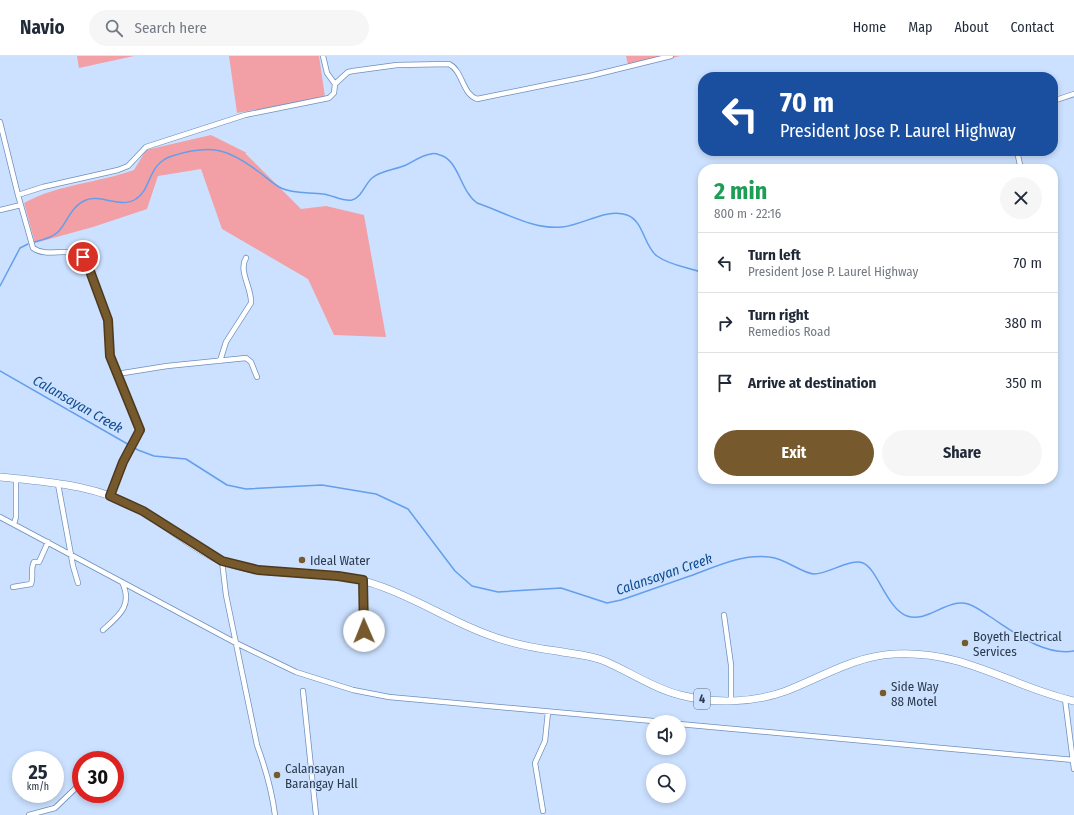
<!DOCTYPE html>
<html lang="en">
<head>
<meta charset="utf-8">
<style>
  body { margin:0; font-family:"Fira Sans Condensed",sans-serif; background:#f6f6f7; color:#1f2937; height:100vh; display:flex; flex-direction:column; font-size:15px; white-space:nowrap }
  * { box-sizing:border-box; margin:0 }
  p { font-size:13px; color:#747a83 }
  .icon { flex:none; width:22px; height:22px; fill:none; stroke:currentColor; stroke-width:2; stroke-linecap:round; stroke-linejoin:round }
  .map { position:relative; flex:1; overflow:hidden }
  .sheet { position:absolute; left:698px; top:108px; width:360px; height:320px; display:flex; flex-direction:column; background:#fff; border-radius:16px; box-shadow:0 2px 6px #0003 }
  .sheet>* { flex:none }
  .guide { position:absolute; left:698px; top:16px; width:360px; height:84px; border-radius:16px; box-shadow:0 2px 6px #0003; background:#1a4fa0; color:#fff; overflow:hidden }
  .fabs { position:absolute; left:646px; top:659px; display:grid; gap:8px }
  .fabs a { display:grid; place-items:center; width:40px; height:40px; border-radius:50%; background:#fff; box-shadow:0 2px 6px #0003; font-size:20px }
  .speed { position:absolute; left:12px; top:695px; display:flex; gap:8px; font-size:20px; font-weight:700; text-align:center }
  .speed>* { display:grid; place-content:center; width:52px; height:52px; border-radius:50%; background:#fff; box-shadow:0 2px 6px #0003; line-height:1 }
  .speed small { font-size:10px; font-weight:400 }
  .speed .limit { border:6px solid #d22; background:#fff; color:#111 }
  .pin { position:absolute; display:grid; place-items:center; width:34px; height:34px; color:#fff; margin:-17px; border:2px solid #fff; border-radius:50%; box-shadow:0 1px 4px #0007 }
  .me { position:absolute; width:44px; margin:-22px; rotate:359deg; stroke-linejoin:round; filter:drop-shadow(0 0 3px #0008) }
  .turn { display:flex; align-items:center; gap:14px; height:84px; padding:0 16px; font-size:18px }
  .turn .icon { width:52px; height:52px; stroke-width:2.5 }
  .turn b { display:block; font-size:28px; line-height:34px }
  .round { display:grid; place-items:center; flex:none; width:42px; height:42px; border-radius:21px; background:#f6f6f7 }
  .overview { display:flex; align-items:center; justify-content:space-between; height:68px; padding:0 16px }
  h1 { font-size:24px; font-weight:700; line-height:30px; color:#1e9e55 }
  .cta { display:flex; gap:8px; margin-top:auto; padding:8px 16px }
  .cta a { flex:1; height:46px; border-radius:24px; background:#76592d; color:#fff; font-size:16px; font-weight:700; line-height:46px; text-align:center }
  .cta a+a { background:#f6f6f7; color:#1f2937 }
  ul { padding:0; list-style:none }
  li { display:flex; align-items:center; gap:12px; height:60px; padding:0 16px; border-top:1px solid #e0e1e3 }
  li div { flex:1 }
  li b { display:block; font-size:15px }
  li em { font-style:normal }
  header { display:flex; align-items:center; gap:24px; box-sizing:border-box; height:56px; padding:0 20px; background:#fff; border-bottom:1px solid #e0e1e3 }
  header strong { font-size:19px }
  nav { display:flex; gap:22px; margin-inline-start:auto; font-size:14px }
  .search { width:280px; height:36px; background:#f6f6f7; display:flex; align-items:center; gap:10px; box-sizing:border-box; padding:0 14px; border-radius:22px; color:#747a83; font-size:15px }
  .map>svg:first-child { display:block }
  .green { fill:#f2a0a5 }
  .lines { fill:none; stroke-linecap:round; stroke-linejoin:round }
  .stream { stroke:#649eec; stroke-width:1.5 }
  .minor-casing { stroke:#6e90bd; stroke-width:6 }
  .trunk-casing { stroke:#6e90bd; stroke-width:8 }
  .minor { stroke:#fff; stroke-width:4.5 }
  .trunk { stroke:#fff; stroke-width:7 }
  .route-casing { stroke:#4d3a1d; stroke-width:10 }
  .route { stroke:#76592d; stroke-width:7 }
  .poi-dot { fill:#76592d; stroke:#cbe1ff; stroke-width:1.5 }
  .labels { text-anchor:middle; stroke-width:3; stroke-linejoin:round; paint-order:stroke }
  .shield { fill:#cbe1ff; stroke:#5c6c82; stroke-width:1 }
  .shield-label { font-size:12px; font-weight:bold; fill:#2c3a4d }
  .poi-label { font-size:13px; fill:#2c3a4d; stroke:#cbe1ff; text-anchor:start }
  .water-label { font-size:14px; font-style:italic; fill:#0f4a8f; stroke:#cbe1ff }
</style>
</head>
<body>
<header>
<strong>Navio</strong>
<div class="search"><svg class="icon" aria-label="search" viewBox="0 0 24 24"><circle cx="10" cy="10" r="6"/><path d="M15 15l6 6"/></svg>Search here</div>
<nav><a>Home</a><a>Map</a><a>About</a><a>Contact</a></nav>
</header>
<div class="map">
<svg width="1074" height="759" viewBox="0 0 1074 759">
  <rect width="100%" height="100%" fill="#cbe1ff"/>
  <path class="green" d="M77,0h57l-55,12z
    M229,0h90l6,41 -88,16z
    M626,0h54l-51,13z
    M211,79l36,18h-2l56,56 25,-3 38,9 22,122 -52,-2 -26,-56 -86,-50 -21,-60 -43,7 -11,33 -54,18 -58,16 -11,-40c34,-19 74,-20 110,-33l12,-20z"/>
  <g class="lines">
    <path class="stream" d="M34,186c8,-2 18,-4 24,-10 10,-11 13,-26 28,-32 15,-6 35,9 50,-1 16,-10 11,-35 36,-43 39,-12 55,-8 87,16 7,5 14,12 22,16 12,6 29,4 42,6 9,1 21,8 29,6 10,-3 13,-16 20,-22 10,-8 23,-8 34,-13 8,-4 16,-10 25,-11 2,-1 6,0 9,1 19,5 20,36 37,48 27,9 56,27 85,24 21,-2 44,-19 65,-12 17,6 17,32 30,41 14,10 31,11 46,17
      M0,230l20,-38 8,-4
      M0,315l138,79 16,6 32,3 41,26 19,4 76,-4 54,9 32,15 47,62 17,15 26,6 63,-4 46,15 14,-3c24,-8 48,-17 72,-25 24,-9 49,-21 76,-18 16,1 32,16 45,17 14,0 37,-16 49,-11 14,5 24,46 44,53 21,7 40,-18 61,-12 7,2 15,8 21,12 25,16 54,40 85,35"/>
    <defs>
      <path id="minor" d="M323,0l4,17 8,11
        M1053,45l21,-7
        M0,66l18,73 15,53c17,12 39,-6 54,15l21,57 2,36 30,74 -22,42 -8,24
        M1017,95l3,14 -3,4
        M18,139l25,-8 75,-17 10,-4 18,-19 99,-32 84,-17 5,-5 1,-9 13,-12 5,-1 44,-6 52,-1c14,7 13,30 28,35l113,-23 81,-20
        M0,154l21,-5
        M220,305l6,-19 25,-39c1,-15 -13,-32 -5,-45
        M117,318l50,-8 79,-8 5,4 6,15
        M58,428l15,82 5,17
        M0,461l236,126 60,29 57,18 36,7 275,25
        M14,468l2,-7v-38
        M222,505l4,34 31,150c8,22 15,46 18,70
        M363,524l1,51
        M13,531l18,-3c3,-7 -1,-15 3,-22h5l9,-20
        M724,559l7,50v36
        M103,574c17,-15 30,-25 19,-48
        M303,635l13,124
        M1065,643l9,70
        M679,668l395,36
        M115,714l4,2
        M543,755l-8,-48 10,-22 3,-29
        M29,759l26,-7 26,-25"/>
      <path id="trunk" d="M0,421c49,5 100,8 143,34 27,16 52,40 82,51 47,17 99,6 146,21 40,12 75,36 115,51 23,9 47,14 71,17 15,3 31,4 45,9 27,11 50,28 78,35 34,9 73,8 106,-4 36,-14 69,-35 108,-37 71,-4 115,32 180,47"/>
    </defs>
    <use href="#minor" class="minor-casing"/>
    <use href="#trunk" class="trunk-casing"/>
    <use href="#minor" class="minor"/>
    <use href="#trunk" class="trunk"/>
  </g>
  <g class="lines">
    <defs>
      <path id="route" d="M83,201l4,6 21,57 2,36 30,74 -17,32 -13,34 33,15 79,50 36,9 80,6 25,4 1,51"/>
    </defs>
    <use href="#route" class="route-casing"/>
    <use href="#route" class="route"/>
  </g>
  <g class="poi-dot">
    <circle cx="302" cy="504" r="4"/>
    <circle cx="965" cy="587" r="4"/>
    <circle cx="883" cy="637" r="4"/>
    <circle cx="277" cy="719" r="4"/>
  </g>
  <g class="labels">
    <rect class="shield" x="694" y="633" width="16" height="20" rx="3"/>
    <g class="shield-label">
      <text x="702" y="647">4</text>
    </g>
    <g class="poi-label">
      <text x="310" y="509">Ideal Water</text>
      <text x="973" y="585">Boyeth Electrical<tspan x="973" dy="15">Services</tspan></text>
      <text x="891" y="635">Side Way<tspan x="891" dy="15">88 Motel</tspan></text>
      <text x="285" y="717">Calansayan<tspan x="285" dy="15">Barangay Hall</tspan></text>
    </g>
    <g class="water-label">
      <text transform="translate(78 348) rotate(30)" y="5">Calansayan Creek</text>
      <text transform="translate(664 518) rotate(-19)" y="5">Calansayan Creek</text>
    </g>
  </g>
</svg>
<div class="fabs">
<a><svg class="icon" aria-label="sound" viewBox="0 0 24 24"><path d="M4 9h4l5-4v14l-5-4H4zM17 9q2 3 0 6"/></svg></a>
<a><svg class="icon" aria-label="search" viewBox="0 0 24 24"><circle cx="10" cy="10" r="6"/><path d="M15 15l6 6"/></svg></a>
</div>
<div class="speed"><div>25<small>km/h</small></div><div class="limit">30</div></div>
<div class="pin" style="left:83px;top:201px;background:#d93025"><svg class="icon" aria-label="arrive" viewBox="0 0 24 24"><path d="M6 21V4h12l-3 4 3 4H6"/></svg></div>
<svg class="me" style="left:364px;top:575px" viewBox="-20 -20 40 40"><circle r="19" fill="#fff"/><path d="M0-13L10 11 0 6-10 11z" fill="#76592d"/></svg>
<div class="guide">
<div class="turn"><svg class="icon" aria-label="left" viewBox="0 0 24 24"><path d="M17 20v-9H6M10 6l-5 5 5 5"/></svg><div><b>70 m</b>President Jose P. Laurel Highway</div></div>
</div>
<section class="sheet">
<div class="overview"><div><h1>2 min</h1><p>800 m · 22:16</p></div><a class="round"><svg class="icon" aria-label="close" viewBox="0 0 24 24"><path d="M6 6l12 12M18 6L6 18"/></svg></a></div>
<ul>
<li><svg class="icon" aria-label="left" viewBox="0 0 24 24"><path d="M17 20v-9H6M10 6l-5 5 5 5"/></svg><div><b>Turn left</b><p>President Jose P. Laurel Highway</p></div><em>70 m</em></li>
<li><svg class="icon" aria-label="right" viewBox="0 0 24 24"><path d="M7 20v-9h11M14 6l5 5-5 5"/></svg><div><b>Turn right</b><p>Remedios Road</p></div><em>380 m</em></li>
<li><svg class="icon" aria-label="arrive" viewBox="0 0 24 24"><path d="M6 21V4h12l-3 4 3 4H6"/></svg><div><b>Arrive at destination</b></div><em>350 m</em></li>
</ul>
<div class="cta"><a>Exit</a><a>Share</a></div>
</section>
</div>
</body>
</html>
